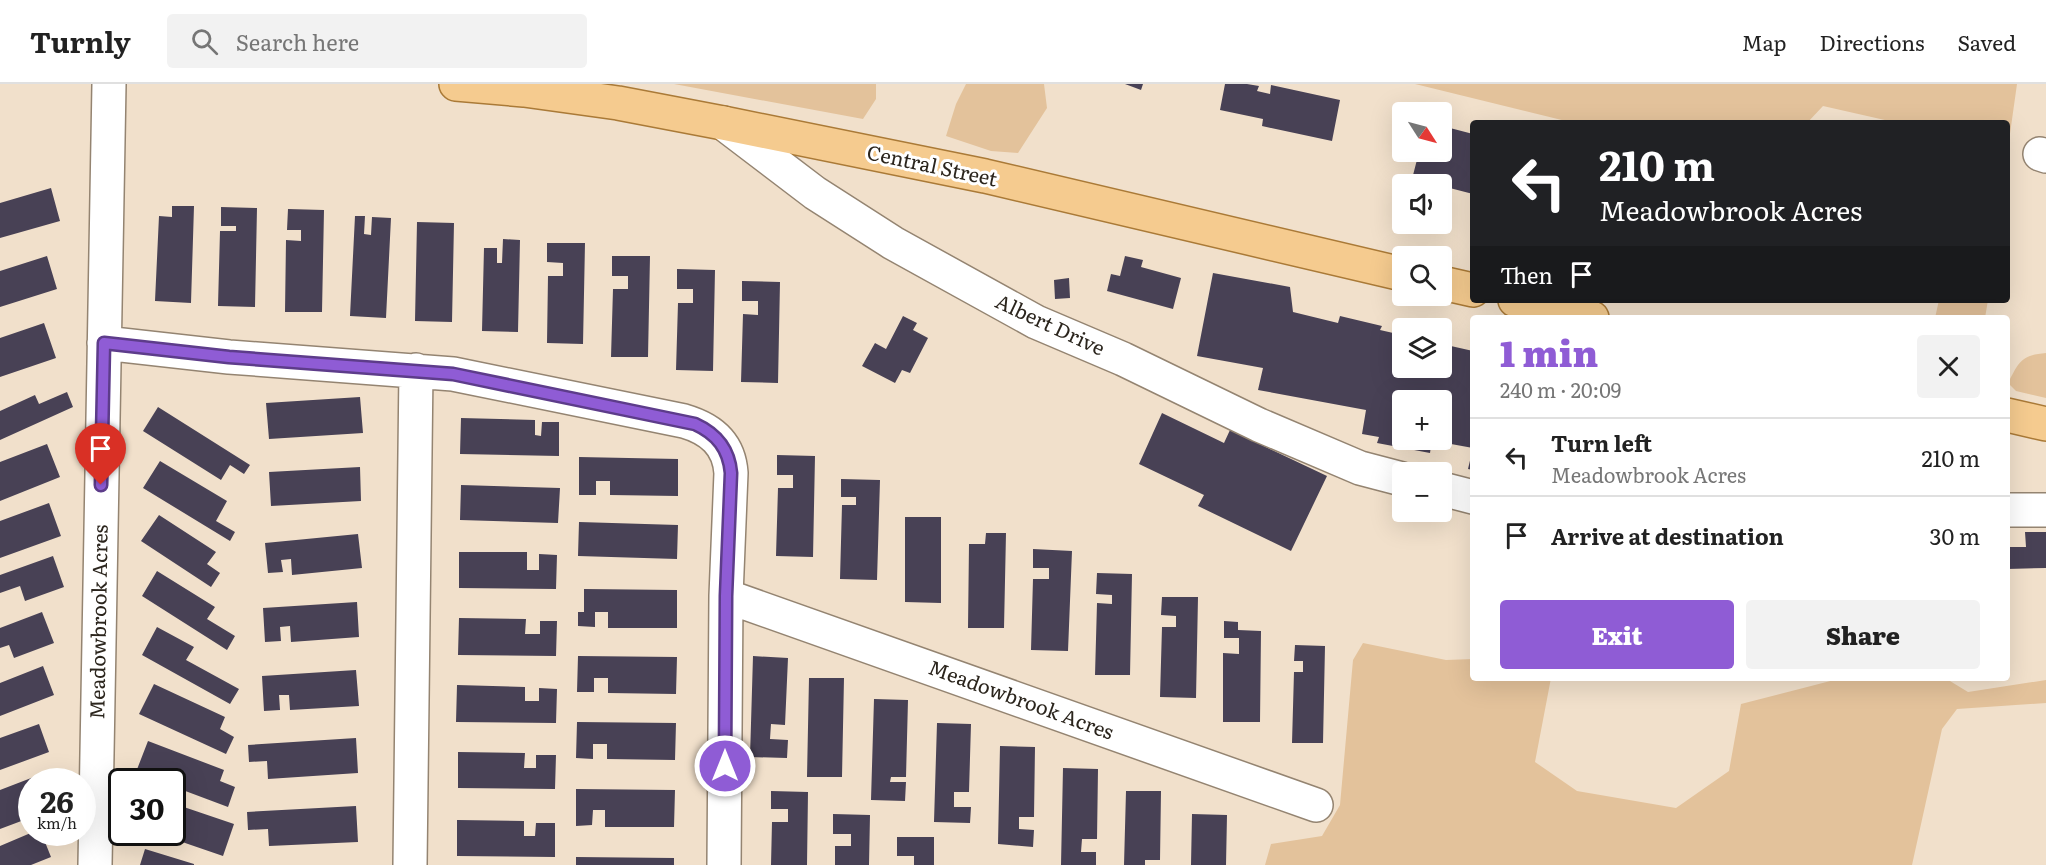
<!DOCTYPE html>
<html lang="en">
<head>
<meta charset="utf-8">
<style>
  body { margin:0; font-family:Literata,serif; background:#f2f2f2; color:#222; height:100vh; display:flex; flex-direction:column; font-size:22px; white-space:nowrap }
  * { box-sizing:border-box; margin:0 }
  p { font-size:20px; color:#767676 }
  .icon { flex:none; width:33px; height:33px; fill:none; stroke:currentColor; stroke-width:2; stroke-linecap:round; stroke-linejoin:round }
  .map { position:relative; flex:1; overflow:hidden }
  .side { position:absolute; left:1470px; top:231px; width:540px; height:366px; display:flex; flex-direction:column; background:#fff; border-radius:6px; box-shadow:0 6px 24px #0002 }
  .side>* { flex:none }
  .guide { position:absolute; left:1470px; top:36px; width:540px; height:183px; border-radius:6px; box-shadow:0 6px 24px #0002; background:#202124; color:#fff; overflow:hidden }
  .needle { width:39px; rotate:126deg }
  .controls { position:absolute; left:1392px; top:18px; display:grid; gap:12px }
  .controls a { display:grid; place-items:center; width:60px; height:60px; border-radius:6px; background:#fff; box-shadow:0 6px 24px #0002; font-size:30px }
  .speed { position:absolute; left:18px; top:684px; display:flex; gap:12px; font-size:30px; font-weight:700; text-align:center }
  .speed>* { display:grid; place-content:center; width:78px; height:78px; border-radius:50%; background:#fff; box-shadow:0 6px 24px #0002; line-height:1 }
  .speed small { font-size:15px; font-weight:400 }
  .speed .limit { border:3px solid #111; border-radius:9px; background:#fff; color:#111 }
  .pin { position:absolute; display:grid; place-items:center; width:51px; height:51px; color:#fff; margin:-62px -26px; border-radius:50% 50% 50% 0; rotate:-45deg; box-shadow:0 0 6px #0007 }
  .pin .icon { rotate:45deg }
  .me { position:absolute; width:66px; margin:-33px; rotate:0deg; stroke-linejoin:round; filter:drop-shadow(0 0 4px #0008) }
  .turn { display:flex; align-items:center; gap:21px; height:126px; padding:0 30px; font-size:27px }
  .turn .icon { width:78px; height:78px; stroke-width:2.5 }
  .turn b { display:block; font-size:42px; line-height:51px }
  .then { display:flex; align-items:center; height:57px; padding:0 30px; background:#0003; gap:12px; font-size:22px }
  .round { display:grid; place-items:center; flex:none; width:63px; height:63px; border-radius:6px; background:#f2f2f2 }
  .head { display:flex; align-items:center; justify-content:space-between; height:102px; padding:0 30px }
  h1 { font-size:36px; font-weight:800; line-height:45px; color:#8f5cd5 }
  .primary-button { display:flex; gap:12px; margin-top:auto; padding:12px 30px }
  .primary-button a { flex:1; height:69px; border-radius:6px; background:#8f5cd5; color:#fff; font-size:24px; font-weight:800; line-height:69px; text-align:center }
  .primary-button a+a { background:#f2f2f2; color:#222 }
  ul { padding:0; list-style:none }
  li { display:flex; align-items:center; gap:18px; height:78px; padding:0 30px; border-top:2px solid #e0e0e0 }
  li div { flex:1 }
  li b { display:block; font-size:22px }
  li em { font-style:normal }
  header { display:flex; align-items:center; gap:36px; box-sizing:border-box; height:84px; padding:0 30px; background:#fff; border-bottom:2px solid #e0e0e0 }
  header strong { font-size:28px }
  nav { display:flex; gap:33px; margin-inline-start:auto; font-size:21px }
  .search { width:420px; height:54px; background:#f2f2f2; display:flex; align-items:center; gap:15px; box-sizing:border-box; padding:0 21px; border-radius:6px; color:#767676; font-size:22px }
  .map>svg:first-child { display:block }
  .green { fill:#e3c29b }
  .building { fill:#484155; fill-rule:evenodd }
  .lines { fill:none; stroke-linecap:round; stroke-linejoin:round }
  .minor-casing { stroke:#948471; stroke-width:36 }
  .major-casing { stroke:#aa7a37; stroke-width:36 }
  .minor { stroke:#fff; stroke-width:33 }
  .major { stroke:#f5cb8f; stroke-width:33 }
  .route-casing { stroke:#5d3c8a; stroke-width:15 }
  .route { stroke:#8f5cd5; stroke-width:10 }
  .labels { text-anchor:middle; stroke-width:6; stroke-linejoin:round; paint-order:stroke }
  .street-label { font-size:20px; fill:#2b251d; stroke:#fff }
</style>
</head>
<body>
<header>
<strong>Turnly</strong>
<div class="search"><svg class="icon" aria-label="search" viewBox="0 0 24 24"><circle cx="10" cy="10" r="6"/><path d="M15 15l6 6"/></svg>Search here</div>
<nav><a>Map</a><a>Directions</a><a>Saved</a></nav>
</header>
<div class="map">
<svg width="2046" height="781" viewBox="0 0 2046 781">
  <rect width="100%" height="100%" fill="#f1e0cb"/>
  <path class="green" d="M674,0h202v15l-13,20z
    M966,0h78l3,24 -29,45 -27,-2 -45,-15 10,-32z
    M1415,0h602l-10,71v-32h-109l-75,-17 -16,17h-233z
    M1939,216h49l-3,18h-50z
    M2046,269v45l-30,-7 -8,-8c11,-21 13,-28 38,-30z
    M1363,559l83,17 27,-1v19h78l-16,84 42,29 99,17 53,-37 12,-67 101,-26h103l23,14 78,-12v23l-89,6 -15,20 -30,136h-647l6,-21 51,-8 18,-31 13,-145z"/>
  <path class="building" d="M1125,0h18l-2,6z
    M1225,0h22l12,2 -2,5 13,3 1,-9 69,15 -8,41 -70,-15 1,-7 -43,-9z
    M1450,44l23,6v60l-31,-8v-2l-30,-5 7,-27h11l13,3z
    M51,104l9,33 -60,17v-35z
    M172,122h22l-3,97 -36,-2 4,-85 13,1z
    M221,123l36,1 -2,99 -37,-1 2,-75h16v-5h-15z
    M288,125l36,1 -2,102h-37l1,-72 15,1v-11h-14z
    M355,132h10l-1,18 7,1 1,-18 19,1 -5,100 -36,-2z
    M417,138l37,1 -2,99 -37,-1z
    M503,155l17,1 -2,92 -36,-1 2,-83h13v15h5z
    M547,159h38l-2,101 -36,-1 1,-67h15v-13l-16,-1z
    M47,172l10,33 -57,18v-36z
    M612,172h38l-2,101h-37l2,-68h15v-13h-16z
    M1125,172l18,4 -2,7 40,11 -8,31 -66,-18 4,-17 9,2z
    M677,185l38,1 -2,101 -37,-1 2,-67h15v-14h-16z
    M1213,189l77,14 3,25 45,11 2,-7 42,10 -2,4 22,5v33h40v-24l31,7v119l-5,-1 5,-21 -33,-6 -1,5 -8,-1 -1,7 -53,-10 2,-6 -17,-3 4,-24 -108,-20 5,-22 -66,-12zM1402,316h40v40h-40z
    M1069,194l1,20 -15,1 -1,-19z
    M742,197l38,1 -2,101 -37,-1 2,-68 15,1v-14h-16z
    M903,232l14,7 -4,7 15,8 -18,35 -8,-3 -7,13 -33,-17 13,-23 11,6z
    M44,239l12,35 -56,19v-39z
    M67,308l6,15 -73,33v-29l35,-16 4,9z
    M360,313l3,36 -94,6 -3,-36z
    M158,323l92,58 -6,9 -14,-9 -9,15 -78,-49z
    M1162,329l62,30 6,-13 97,46 -36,75 -93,-45 6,-11 -65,-31z
    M461,334l74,2v15l6,1 1,-14h17v34l-99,-2z
    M47,360l13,33 -60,24v-39z
    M777,371l38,1 -2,101 -37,-1 2,-68h15v-13h-16z
    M579,373l99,2v37l-68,-1v-14h-14v14h-17z
    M160,377l67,40 -11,20 19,11 -5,9 -87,-53z
    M360,383l1,34 -90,5 -2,-34z
    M841,395l39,1 -3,100 -37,-1 2,-74h14v-8h-15z
    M461,401l99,3 -2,35 -98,-3z
    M49,419l12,33 -61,22v-37z
    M159,431l57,37 -9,12 13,9 -9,14 -70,-46z
    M905,433h36v86l-36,-1z
    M579,438l99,3 -1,34 -99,-3z
    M2025,448h21v36l-39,1v-22h19z
    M986,449h20l-2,95h-36l1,-84h16z
    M358,450l4,34 -70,7 -1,-16 -10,1 2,12 -15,1 -3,-30z
    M1033,465l39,2 -4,100 -37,-1 2,-71h16v-11h-16z
    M459,468h68v18h12v-16l18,1 -1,34 -97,-1z
    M53,472l11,31 -39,14 -5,-15 -20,7v-18z
    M157,487l58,36 -8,12 28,17 -8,14 -85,-54z
    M1097,489l35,1 -2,101h-35l2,-72 15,1v-9l-16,-1z
    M584,505l93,1v38h-69v-16h-13v15l-17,-1v-14h6z
    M1162,513h36l-2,101 -36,-1 2,-70h14v-11l-15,-1z
    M357,518l2,35 -68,5 -1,-16 -10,1 1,14 -16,1 -2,-34z
    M42,528l12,31 -40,15 -5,-13 -9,3v-20z
    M459,534l67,1 -1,15h15v-13h17l-1,35 -98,-1z
    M1224,537l14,1v8l23,1 -1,91h-37v-69l16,1v-16h-15z
    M157,543l37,20 -8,13 53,29 -9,15 -88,-49z
    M1295,561l30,1 -2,97h-31l2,-71h9v-11h-9z
    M578,572l99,1 -1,37 -68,-1v-15h-14v14h-17z
    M753,572l35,2 -3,67 -14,-1 -1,15 18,1 -1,18 -37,-1z
    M43,582l11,29 -54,21v-33z
    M356,586l3,36 -69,4 -1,-15h-10l1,15 -16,1 -2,-35z
    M809,594h35l-2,99h-35z
    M154,600l71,33 -5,12 14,8 -8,17 -87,-40z
    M457,601l68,2v14h14v-13l18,1 -1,34 -100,-1z
    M874,615l34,1 -2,77h-15l-1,5h16l-1,19 -34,-1z
    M577,638l99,1 -1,37 -68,-1v-15h-14v15l-17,-1z
    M937,639l34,1 -2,68h-15v15h17l-1,16 -36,-1z
    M39,640l10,28 -49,18v-32z
    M356,654l2,35 -90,6 -1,-18 -18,1 -1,-17z
    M148,657l76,29 -4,11 15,6 -7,20 -56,-21v-4h-11l-25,-10z
    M1000,662l35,1 -1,70h-15v12l15,1 -1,17 -35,-3z
    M458,668l67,1 -1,15h12v-13h20l-1,34 -97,-1z
    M1063,684l35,1 -1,70h-15l-1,13h15v13h-35z
    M39,691l2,7h-9v35l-32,12v-39z
    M576,705l99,1 -1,37h-69v-17h-12l-1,15 -16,1z
    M771,707l37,1 -1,73h-36l1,-43h16v-13h-17z
    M1126,707h35l-1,69h-15v5h-21z
    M172,719l62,21 -11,32 -67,-23 16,-1z
    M356,722l2,36 -89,4 -1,-17 -20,1 -1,-18z
    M833,730l37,1 -1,50h-34v-19h16v-12h-18z
    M1192,730l35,1 -1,50h-35z
    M457,736l67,1v15h11l1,-13h19v34l-98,-1z
    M33,748h8l10,25 -20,8h-31v-19z
    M897,753h37v28h-20v-9h-17z
    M145,765l49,15v1h-54z
    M576,773l98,1v7h-98z"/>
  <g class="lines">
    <defs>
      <path id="minor" d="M723,39l92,70 78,50 143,79 87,37 136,66 101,43 42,11
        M2040,70l6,2
        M104,259l125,14 224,17 231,47c27,8 45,23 47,52l-5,123 -2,269
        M1442,405l31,8
        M2007,426h39
        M726,512l590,209
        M95,781l14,-781
        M410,781l6,-495"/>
      <path id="major" d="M456,0l68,6 94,13 105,20 262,53 417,98
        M1442,199l31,7
        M1515,216l77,18
        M2007,331l39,9"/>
    </defs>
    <use href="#minor" class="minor-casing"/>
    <use href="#major" class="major-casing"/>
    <use href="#minor" class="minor"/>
    <use href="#major" class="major"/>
  </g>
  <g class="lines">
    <defs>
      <path id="route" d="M101,401l3,-142 125,14 224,17 242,50c22,10 34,25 36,49l-5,123 -1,170"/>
    </defs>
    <use href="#route" class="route-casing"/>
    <use href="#route" class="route"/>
  </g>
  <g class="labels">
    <g class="street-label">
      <text transform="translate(932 82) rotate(12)" y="7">Central Street</text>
      <text transform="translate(1050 241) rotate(25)" y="7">Albert Drive</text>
      <text transform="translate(99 538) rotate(-89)" y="7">Meadowbrook Acres</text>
      <text transform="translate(1021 616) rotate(20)" y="7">Meadowbrook Acres</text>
    </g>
  </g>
</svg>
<div class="controls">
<a><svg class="needle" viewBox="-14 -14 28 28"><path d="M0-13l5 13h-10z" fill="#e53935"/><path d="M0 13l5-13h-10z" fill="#767676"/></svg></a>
<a><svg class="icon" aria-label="sound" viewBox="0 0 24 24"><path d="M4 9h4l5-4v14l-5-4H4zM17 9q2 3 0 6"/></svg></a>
<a><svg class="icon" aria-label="search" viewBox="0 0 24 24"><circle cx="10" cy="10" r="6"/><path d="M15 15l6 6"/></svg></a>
<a><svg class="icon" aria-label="layers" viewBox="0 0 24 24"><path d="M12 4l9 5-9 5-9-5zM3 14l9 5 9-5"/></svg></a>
<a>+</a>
<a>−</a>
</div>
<div class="speed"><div>26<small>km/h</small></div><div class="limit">30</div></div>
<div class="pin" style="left:101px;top:401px;background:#d93025"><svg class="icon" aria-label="arrive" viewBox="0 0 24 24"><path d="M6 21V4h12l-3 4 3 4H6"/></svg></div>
<svg class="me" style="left:725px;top:682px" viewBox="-20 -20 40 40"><circle r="17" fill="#8f5cd5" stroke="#fff" stroke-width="3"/><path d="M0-11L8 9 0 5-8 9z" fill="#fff"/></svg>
<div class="guide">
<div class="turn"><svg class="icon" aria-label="left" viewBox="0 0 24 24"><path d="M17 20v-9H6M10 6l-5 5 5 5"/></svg><div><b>210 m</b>Meadowbrook Acres</div></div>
<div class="then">Then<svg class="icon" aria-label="arrive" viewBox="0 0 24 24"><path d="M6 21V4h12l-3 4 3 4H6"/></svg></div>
</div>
<section class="side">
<div class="head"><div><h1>1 min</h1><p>240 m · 20:09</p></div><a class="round"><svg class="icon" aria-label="close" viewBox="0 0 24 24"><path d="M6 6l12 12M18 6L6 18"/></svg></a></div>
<ul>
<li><svg class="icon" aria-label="left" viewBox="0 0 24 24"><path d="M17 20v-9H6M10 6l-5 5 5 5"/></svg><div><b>Turn left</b><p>Meadowbrook Acres</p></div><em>210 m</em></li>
<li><svg class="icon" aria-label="arrive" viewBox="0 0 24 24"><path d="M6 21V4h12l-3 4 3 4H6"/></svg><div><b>Arrive at destination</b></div><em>30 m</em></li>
</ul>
<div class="primary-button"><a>Exit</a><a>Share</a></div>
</section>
</div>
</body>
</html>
